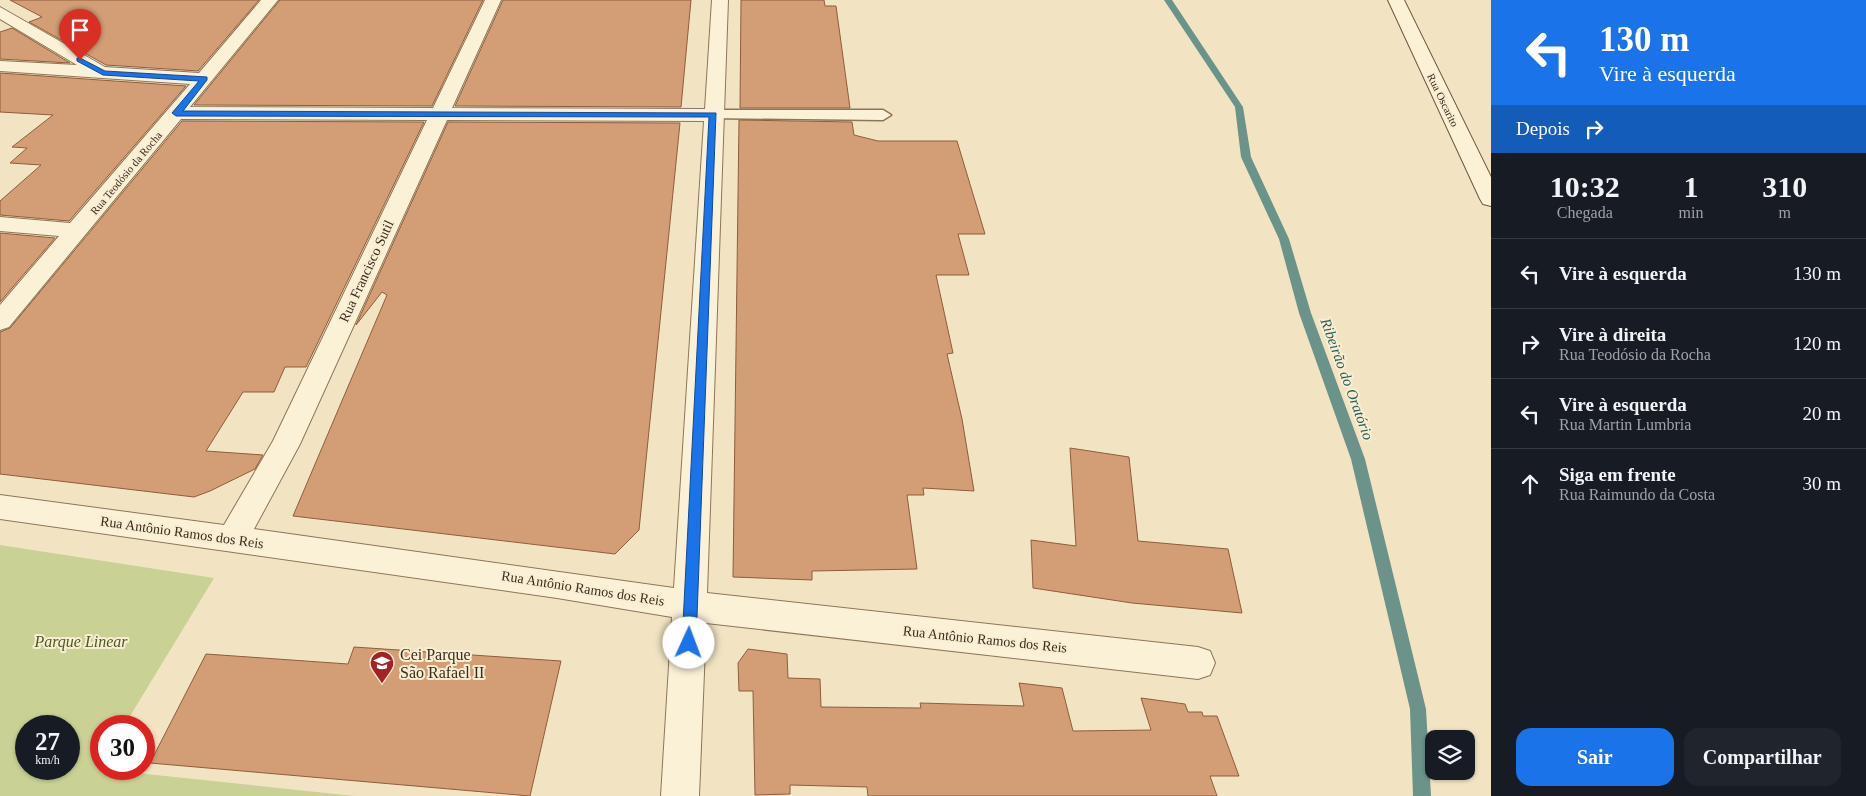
<!DOCTYPE html>
<html lang="pt">
<head>
<meta charset="utf-8">
<style>
  body { margin:0; font-family:"Times New Roman",serif; background:#20242c; color:#f1f3f6; height:100vh; display:flex; flex-direction:column; font-size:19px; white-space:nowrap }
  * { box-sizing:border-box; margin:0 }
  p { font-size:16px; color:#9ea1a6 }
  .icon { flex:none; width:28px; height:28px; fill:none; stroke:currentColor; stroke-width:2; stroke-linecap:round; stroke-linejoin:round }
  .map { position:relative; flex:1; overflow:hidden }
  .panel { display:flex; flex-direction:column; background:#171b24; width:375px }
  .panel>* { flex:none }
  .hud { background:#1a73e8; color:#fff; overflow:hidden }
  .tools { position:absolute; left:1425px; top:730px; display:grid; gap:10px }
  .tools a { display:grid; place-items:center; width:50px; height:50px; border-radius:10px; background:#171b24; box-shadow:0 1px 4px #0004; font-size:25px }
  .speed { position:absolute; left:15px; top:715px; display:flex; gap:10px; font-size:25px; font-weight:700; text-align:center }
  .speed>* { display:grid; place-content:center; width:65px; height:65px; border-radius:50%; background:#171b24; box-shadow:0 1px 4px #0004; line-height:1 }
  .speed small { font-size:12px; font-weight:400 }
  .speed .limit { border:8px solid #d22; background:#fff; color:#111 }
  .pin { position:absolute; display:grid; place-items:center; width:42px; height:42px; color:#fff; margin:-51px -21px; border-radius:50% 50% 50% 0; rotate:-45deg; box-shadow:0 0 5px #0007 }
  .pin .icon { rotate:45deg }
  .me { position:absolute; width:55px; margin:-28px; rotate:2deg; stroke-linejoin:round; filter:drop-shadow(0 0 4px #0008) }
  .turn { display:flex; align-items:center; gap:18px; height:105px; padding:0 25px; font-size:22px }
  .turn .icon { width:65px; height:65px; stroke-width:2.5 }
  .turn b { display:block; font-size:35px; line-height:42px }
  .then { display:flex; align-items:center; height:48px; padding:0 25px; background:#0003; gap:10px; font-size:19px }
  .eta { display:flex; justify-content:space-evenly; align-items:center; height:85px; text-align:center }
  .eta b { font-size:30px; font-weight:800; line-height:35px }
  .button { display:flex; gap:10px; margin-top:auto; padding:10px 25px }
  .button a { flex:1; height:58px; border-radius:15px; background:#1a73e8; color:#fff; font-size:20px; font-weight:800; line-height:58px; text-align:center }
  .button a+a { background:#20242c; color:#f1f3f6 }
  ul { padding:0; list-style:none }
  li { display:flex; align-items:center; gap:15px; height:70px; padding:0 25px; border-top:1px solid #363941 }
  li div { flex:1 }
  li b { display:block; font-size:19px }
  li em { font-style:normal }
  main { display:flex; flex:1; min-height:0 }
  .map>svg:first-child { display:block }
  .green { fill:#c9d195; fill-rule:evenodd }
  .lines { fill:none; stroke-linecap:round; stroke-linejoin:round }
  .stream { fill:#6b9389; fill-rule:evenodd }
  .building { fill:#d39d75; stroke:#8e5d3c }
  .service-casing { stroke:#8d7558; stroke-width:3 }
  .minor-casing { stroke:#8d7558; stroke-width:2 }
  .secondary-casing { stroke:#6f553b; stroke-width:2 }
  .service { fill:#fbf1d7; fill-rule:evenodd }
  .minor { fill:#fbf1d7; fill-rule:evenodd }
  .secondary { fill:#fbf1d7; fill-rule:evenodd }
  .route { fill:#1a73e8; stroke:#114b97 }
  .labels { text-anchor:middle; stroke-width:4; stroke-linejoin:round; paint-order:stroke }
  .far-street-label { font-size:11px; fill:#3c2c1d; stroke:#f8eed3 }
  .street-label { font-size:14px; fill:#3c2c1d; stroke:#f8eed3 }
  .water-label { font-size:15px; font-style:italic; fill:#2b5d5a; stroke:#f8eed3 }
  .near-park-label { font-size:16px; font-style:italic; fill:#4c5a22; stroke:#f8eed3 }
  .near-poi-label { font-size:16px; fill:#3c2c1d; stroke:#f8eed3; text-anchor:start }
</style>
</head>
<body>
<main>
<div class="map">
<svg width="1491" height="796" viewBox="0 0 1491 796">
  <rect width="100%" height="100%" fill="#f2e4c3"/>
  <path class="green" d="M0,545l214,33 -90,148h-23v37l-3,6 257,27h-355zM26,726h43v43h-43z"/>
  <g class="lines">
    <path class="stream" d="M1164,0h8l71,107 8,50 38,82 22,74 54,146 61,250 5,87h-18l-3,-87 -59,-250 -52,-146 -20,-74 -38,-82 -6,-50z"/>
  </g>
  <path class="building" d="M10,0h249l-61,71 -92,-6 -77,-43 13,-5z
    M280,0h203l-51,106 -238,-1z
    M503,0h188l-10,107 -226,-1z
    M741,0h83l1,6h11l14,102h-110z
    M12,28l58,35 -70,-4v-27z
    M0,73l186,13 -117,135 -69,-6v-14l41,-36 -31,-2 17,-15 -15,-1 41,-32 -53,-3z
    M739,120l113,2 2,13 24,6h79l28,93h-27l11,41h-33l17,78 -6,1 15,65 12,72 -51,-3 1,7h-17l10,74 -105,2v9l-79,-3z
    M182,121l242,1 -118,245h-21l-11,25h-31l-37,59 57,4 -8,14 -45,22 -16,6 -194,-23v-142l10,-4z
    M448,122l232,1 -41,407 -24,24 -322,-38 94,-221 -5,-3 -26,33z
    M0,233l55,5 -55,64z
    M1070,448l59,9 9,84 90,8 14,64 -110,-10 -99,-15 -2,-48 45,6z
    M354,647l207,14 -31,135 -380,-33 56,-109 142,10z
    M748,649l39,5 1,24 32,1 1,28 100,1 -1,-5 104,3 -5,-23 43,5 11,43 78,-1 -10,-32 44,6 3,8h14l1,4h14l22,60h-29l7,20h-349l-1,-9 -77,-2v9l-35,1 -2,-104h-14l-1,-28z"/>
  <g class="lines">
    <defs>
      <path id="service" d="M714,110h169l8,5 -8,5 -174,-2 -3,-3 3,-3z"/>
      <path id="minor" d="M261,0h17l-88,107 243,1 52,-108h16l-49,108 253,1 7,-109h16l-21,593 491,54 12,4 5,12 -5,12 -12,4 -492,-56 -7,173h-38l11,-179 -115,-19 -557,-79v-24l224,30 49,-84 154,-321 -246,-1 -172,208 -9,3v-25l59,-69 -59,-5v-14l70,6 120,-139 -190,-13v-10l77,4 -77,-46v-12l105,60 94,6zM447,120l257,1 -30,467 -420,-59 46,-85z"/>
      <path id="secondary" d="M1388,0h16l87,177v29l-8,-2 -3,-5z"/>
    </defs>
    <use href="#service" class="service-casing"/>
    <use href="#minor" class="minor-casing"/>
    <use href="#secondary" class="secondary-casing"/>
    <use href="#service" class="service"/>
    <use href="#minor" class="minor"/>
    <use href="#secondary" class="secondary"/>
  </g>
  <path class="route" d="M80,58l25,13 102,6v3l-24,31 533,2 -20,530 -2,4 -5,2 -5,-2 -2,-4 27,-526 -533,-1 -4,-3 27,-32 -96,-6 -26,-14v-3z"/>
  <defs>
    <symbol id="school-pin" viewBox="-11 -11 22 30"><path d="M0 17L-7.5 6A9.5 9.5 0 1 1 7.5 6Z" fill="#a12323" stroke="#f8eed3"/><path d="M0-5L7-2L0 1L-7-2ZM-4 1L0 2.5L4 1V4Q0 6-4 4Z" fill="#fff"/></symbol>
  </defs>
  <g fill-rule="evenodd">
    <use href="#school-pin" x="368" y="649" width="28" height="38"/>
  </g>
  <g class="labels">
    <g class="far-street-label">
      <text transform="translate(1443 100) rotate(64)" y="4">Rua Oscarito</text>
      <text transform="translate(126 173) rotate(-50)" y="4">Rua Teodósio da Rocha</text>
    </g>
    <g class="street-label">
      <text transform="translate(366 271) rotate(-65)" y="5">Rua Francisco Sutil</text>
      <text transform="translate(182 532) rotate(8)" y="5">Rua Antônio Ramos dos Reis</text>
      <text transform="translate(583 588) rotate(9)" y="5">Rua Antônio Ramos dos Reis</text>
      <text transform="translate(985 639) rotate(6)" y="5">Rua Antônio Ramos dos Reis</text>
    </g>
    <g class="water-label">
      <text transform="translate(1347 379) rotate(70)" y="5">Ribeirão do Oratório</text>
    </g>
    <g class="near-park-label">
      <text x="81" y="647">Parque Linear</text>
    </g>
    <g class="near-poi-label">
      <text x="400" y="660">Cei Parque<tspan x="400" dy="18">São Rafael II</tspan></text>
    </g>
  </g>
</svg>
<div class="tools">
<a><svg class="icon" aria-label="layers" viewBox="0 0 24 24"><path d="M12 4l9 5-9 5-9-5zM3 14l9 5 9-5"/></svg></a>
</div>
<div class="speed"><div>27<small>km/h</small></div><div class="limit">30</div></div>
<div class="pin" style="left:80px;top:60px;background:#d93025"><svg class="icon" aria-label="arrive" viewBox="0 0 24 24"><path d="M6 21V4h12l-3 4 3 4H6"/></svg></div>
<svg class="me" style="left:689px;top:643px" viewBox="-20 -20 40 40"><circle r="19" fill="#fff"/><path d="M0-13L10 11 0 6-10 11z" fill="#1a73e8"/></svg>
</div>
<section class="panel">
<div class="hud">
<div class="turn"><svg class="icon" aria-label="left" viewBox="0 0 24 24"><path d="M17 20v-9H6M10 6l-5 5 5 5"/></svg><div><b>130 m</b>Vire à esquerda</div></div>
<div class="then">Depois<svg class="icon" aria-label="right" viewBox="0 0 24 24"><path d="M7 20v-9h11M14 6l5 5-5 5"/></svg></div>
</div>
<div class="eta">
<div><b>10:32</b><p>Chegada</p></div>
<div><b>1</b><p>min</p></div>
<div><b>310</b><p>m</p></div>
</div>
<ul>
<li><svg class="icon" aria-label="left" viewBox="0 0 24 24"><path d="M17 20v-9H6M10 6l-5 5 5 5"/></svg><div><b>Vire à esquerda</b></div><em>130 m</em></li>
<li><svg class="icon" aria-label="right" viewBox="0 0 24 24"><path d="M7 20v-9h11M14 6l5 5-5 5"/></svg><div><b>Vire à direita</b><p>Rua Teodósio da Rocha</p></div><em>120 m</em></li>
<li><svg class="icon" aria-label="left" viewBox="0 0 24 24"><path d="M17 20v-9H6M10 6l-5 5 5 5"/></svg><div><b>Vire à esquerda</b><p>Rua Martin Lumbria</p></div><em>20 m</em></li>
<li><svg class="icon" aria-label="ahead" viewBox="0 0 24 24"><path d="M12 20V5M6 11l6-6 6 6"/></svg><div><b>Siga em frente</b><p>Rua Raimundo da Costa</p></div><em>30 m</em></li>
</ul>
<div class="button"><a>Sair</a><a>Compartilhar</a></div>
</section>
</main>
</body>
</html>
